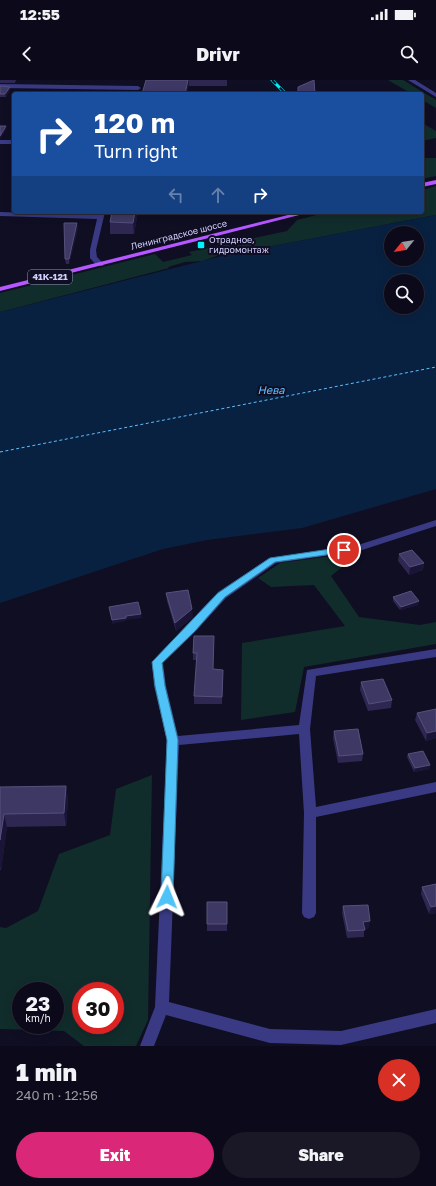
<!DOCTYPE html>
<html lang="en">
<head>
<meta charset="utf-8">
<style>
  body { margin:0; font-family:"Golos Text",sans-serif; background:#1a1827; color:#f1f3f6; height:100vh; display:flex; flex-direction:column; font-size:15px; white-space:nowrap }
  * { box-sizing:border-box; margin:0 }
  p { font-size:13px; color:#9a9aa2 }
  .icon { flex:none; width:22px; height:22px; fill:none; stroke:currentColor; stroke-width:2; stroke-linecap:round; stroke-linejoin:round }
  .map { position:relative; height:966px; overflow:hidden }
  .side { display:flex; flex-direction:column; background:#0c0a1a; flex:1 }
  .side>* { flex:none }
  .banner { position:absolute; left:12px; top:12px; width:412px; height:122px; border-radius:4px; box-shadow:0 2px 10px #0003,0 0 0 1px #2c2b39; background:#1a4fa0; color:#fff; overflow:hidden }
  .needle { width:26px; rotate:240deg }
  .controls { position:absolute; left:384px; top:146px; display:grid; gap:8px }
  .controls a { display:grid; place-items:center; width:40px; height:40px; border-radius:50%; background:#0c0a1a; box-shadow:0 2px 10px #0003,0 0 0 1px #2c2b39; font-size:20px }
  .speed { position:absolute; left:12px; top:902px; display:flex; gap:8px; font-size:20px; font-weight:700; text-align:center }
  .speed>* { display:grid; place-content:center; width:52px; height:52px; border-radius:50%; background:#0c0a1a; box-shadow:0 2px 10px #0003,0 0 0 1px #2c2b39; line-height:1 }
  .speed small { font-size:10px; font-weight:400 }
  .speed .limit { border:6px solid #d22; background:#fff; color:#111 }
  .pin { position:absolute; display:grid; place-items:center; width:34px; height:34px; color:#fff; margin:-17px; border:2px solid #fff; border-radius:50%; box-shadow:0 1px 4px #0007 }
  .me { position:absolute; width:44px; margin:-22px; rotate:2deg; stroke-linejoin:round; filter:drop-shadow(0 0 3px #0008) }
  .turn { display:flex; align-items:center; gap:14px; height:84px; padding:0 16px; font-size:18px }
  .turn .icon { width:52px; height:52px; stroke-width:2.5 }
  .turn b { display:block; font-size:28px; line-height:34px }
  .lanes { display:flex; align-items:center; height:38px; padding:0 16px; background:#0003; justify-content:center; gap:20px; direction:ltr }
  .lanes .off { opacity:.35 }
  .round { display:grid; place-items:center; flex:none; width:42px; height:42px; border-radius:21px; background:#1a1827 }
  .head { display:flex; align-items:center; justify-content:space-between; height:68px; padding:0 16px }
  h1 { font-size:24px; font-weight:800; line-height:30px }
  .button { display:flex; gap:8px; margin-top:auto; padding:8px 16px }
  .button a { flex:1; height:46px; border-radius:24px; background:#db2777; color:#fff; font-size:16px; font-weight:800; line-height:46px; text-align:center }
  .button a+a { background:#1a1827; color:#f1f3f6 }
  .status { display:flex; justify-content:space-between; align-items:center; height:28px; padding:0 20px; background:#0c0a1a; direction:ltr }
  .status svg { height:11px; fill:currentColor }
  header { display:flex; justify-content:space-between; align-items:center; height:52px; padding:0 16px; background:#0c0a1a; font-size:18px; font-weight:800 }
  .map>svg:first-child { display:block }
  .green { fill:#112d2b; fill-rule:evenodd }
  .water { fill:#092141; fill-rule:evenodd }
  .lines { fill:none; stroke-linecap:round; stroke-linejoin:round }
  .ferry { stroke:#5ebeff; stroke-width:1; stroke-dasharray:3 2.5; stroke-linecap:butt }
  .minor { fill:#393a83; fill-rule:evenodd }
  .major { fill:#b657ff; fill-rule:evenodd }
  .rail-casing { stroke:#00f1fb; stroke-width:3 }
  .rail { stroke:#100e23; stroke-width:2; stroke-dasharray:5.5; stroke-linecap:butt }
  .wall { fill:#2d2751 }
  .shaded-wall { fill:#1a1537 }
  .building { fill:#3e3964; stroke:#56517c }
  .route { fill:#4fc3f7; stroke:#337fa1 }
  .poi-dot { fill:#00f1fb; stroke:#100e23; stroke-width:1.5 }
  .labels { text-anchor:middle; stroke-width:4; stroke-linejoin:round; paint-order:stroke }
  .far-street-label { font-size:9px; fill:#d3d0ff; stroke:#100e23 }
  .far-poi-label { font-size:9px; fill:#d3d0ff; stroke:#100e23; text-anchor:start }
  .shield { fill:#100e23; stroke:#9896bd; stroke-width:1 }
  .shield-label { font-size:9px; font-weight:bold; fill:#d3d0ff }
  .water-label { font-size:11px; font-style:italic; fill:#5ebeff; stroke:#100e23 }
</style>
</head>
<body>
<div class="status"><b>12:55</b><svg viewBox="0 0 49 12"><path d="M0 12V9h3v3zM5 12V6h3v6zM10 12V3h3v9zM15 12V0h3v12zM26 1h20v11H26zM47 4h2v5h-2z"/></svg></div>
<header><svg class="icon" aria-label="back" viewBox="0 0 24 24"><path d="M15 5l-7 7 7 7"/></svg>Drivr<svg class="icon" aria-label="search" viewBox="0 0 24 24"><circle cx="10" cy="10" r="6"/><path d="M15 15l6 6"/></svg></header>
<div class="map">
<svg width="436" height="966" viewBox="0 0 436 966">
  <rect width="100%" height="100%" fill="#100e23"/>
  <path class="green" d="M388,0h15l33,20v8l-14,-8v-6h-10z
    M422,44h2l12,7v7l-14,3z
    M422,78h14v18l-14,3z
    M436,106v29l-201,38 -16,2 -16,6 -18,1 -17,5 1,1 -169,44v-19l155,-39 8,8 29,-7 -3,-3 98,-21 10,-11 31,-8h94v-22z
    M361,472l-30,24 28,41 61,8 16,-3v22l-132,23 -9,45 -54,8 1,-77 103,-17 -31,-41 -43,2 -13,-9 22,-15z
    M152,695l-4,245 -12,26h-52l-20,-15 -64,-2v-102l6,1 32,-17 21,-57 51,-19 6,-46zM21,911h34v34h-34zM81,911h34v34h-34z"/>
  <path class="water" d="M436,135v274l-134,39 -95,12 -44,9 -163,54v-291l230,-58zM391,153h26v26h-26zM391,201h26v26h-26z"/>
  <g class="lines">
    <path class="ferry" d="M0,372l436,-85"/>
    <path class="minor" d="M408,0h7l21,13v4z
      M0,4l138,2 3,2 -3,2 -138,-2z
      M0,60h14v4h-14z
      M0,132l98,3 1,-3h6l-9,38 1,7 7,7 -1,2h-6l-7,-8v-8l7,-31 -97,-3z
      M436,440v6l-77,25 -83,12 -50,35 -30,33 -33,32 3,23 12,50 121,-11 8,-55 129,-21v8l-120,19 -6,53 6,78 120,-25v10l-120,25v96l-2,4 -5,2 -5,-2 -2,-4 2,-100 -5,-79 -120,11 -10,257 101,27 71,2 95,-22v14l-95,22 -71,-2 -104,-28 -12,31h-14l15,-39 12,-266 -13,-55 -2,-24 66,-70 51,-34 89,-13z"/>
    <path class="major" d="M436,100v4l-14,3v-4z
      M300,132h11l-311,79v-4z"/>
    <defs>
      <path id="rail" d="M272,0l14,14"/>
    </defs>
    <use href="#rail" class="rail-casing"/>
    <use href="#rail" class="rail"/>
  </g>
  <path class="wall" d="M0,0h16l-1,3h-15z
    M146,0h81v6h-38z
    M0,6l10,1v3l-4,7h-6z
    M112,132h26l-4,22h-24v-12z
    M78,148l-9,36h-3l-1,-5z
    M399,474l25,9 -1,7 -14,5 -11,-14z
    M166,513l27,24 -17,14 -9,-30z
    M393,517l25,8 -18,5 -7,-9z
    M214,564l-1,25 10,1 -1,34h-28v-8l3,-36h-4v-7z
    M361,602l31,18 -1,8 -23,3 -8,-21z
    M436,629v29l-10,3 -11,-21 2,-7z
    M334,651l29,23 -1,7 -24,2 -5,-25z
    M408,674l22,11 -1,4 -15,3 -7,-15z
    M66,706l2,14 -2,26 -59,1 -6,43h-1v-83z
    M436,804v29l-7,1 -8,-20 1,-7z
    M207,822h20v29h-20z
    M343,826l26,22 -5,1v8l-17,1 -5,-25z"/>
  <path class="shaded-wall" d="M188,0h1v6l-2,8h-2z
    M10,7v3l-4,7 -1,-3z
    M6,46l1,3 -7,10v-3z
    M135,132h3l-4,22 -1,-11z
    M77,143l1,5 -9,36v-5z
    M424,483l-1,7 -14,5 1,-8z
    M419,521l-1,4 -18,5 1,-3z
    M192,529l1,8 -17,14 -1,-8z
    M141,534l1,4 -16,2v1l-14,3v-4l14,-4z
    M436,651v7l-10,3 1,-8z
    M430,685l-1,4 -15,3 1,-4z
    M66,706l2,14 -2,26 -2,-13z
    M4,734l3,13 -6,43 -1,-3v-27z
    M436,826v7l-7,1 2,-7z
    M370,841l-1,7 -7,1 1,-7z"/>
  <path class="building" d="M146,0h42l-3,14h-43z
    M314,0l1,14h-17v-7z
    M0,6l10,1 -5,7h-5z
    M0,46h6l-6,10z
    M112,132h23l-2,11 -23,-1z
    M64,143h13l-8,36h-4z
    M412,470l12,13 -14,4 -11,-13z
    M188,510l4,19 -17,14 -9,-30z
    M411,511l8,10 -18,6 -8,-10z
    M138,522l3,12 -15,2v2l-14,2 -3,-13z
    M194,556h20l-1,33 10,1 -1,27 -28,-1 3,-43h-4z
    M383,599l9,21 -23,4 -8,-22z
    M436,629v22l-9,2 -10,-20z
    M358,649l5,25 -24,2 -5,-25z
    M423,671l7,14 -15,3 -7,-14z
    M66,706l-2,27 -60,1 -4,26v-53z
    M436,804v22l-5,1 -9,-20z
    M207,822h20v22h-20z
    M368,825l2,16 -7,1 2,8 -17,1 -5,-25z"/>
  <path class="route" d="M344,467l5,3 -2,2 -72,10 -50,35 -30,34 -33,32 3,23 13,54 -5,157 -2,4 -4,2 -5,-2 -1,-4 6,-157 -12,-54 -3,-24 66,-69 52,-35z"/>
  <rect class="poi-dot" x="197" y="161" width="8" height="8" rx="2"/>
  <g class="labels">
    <g class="far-street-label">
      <text transform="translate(179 155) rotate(-14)" y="3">Ленинградское шоссе</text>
    </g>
    <g class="far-poi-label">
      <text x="209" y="163">Отрадное,<tspan x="209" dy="10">гидромонтаж</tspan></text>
    </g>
    <rect class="shield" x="28" y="190" width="44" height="14" rx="3"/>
    <g class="shield-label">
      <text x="50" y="200">41К-121</text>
    </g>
    <g class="water-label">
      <text x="271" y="314">Нева</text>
    </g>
  </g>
</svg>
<div class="controls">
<a><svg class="needle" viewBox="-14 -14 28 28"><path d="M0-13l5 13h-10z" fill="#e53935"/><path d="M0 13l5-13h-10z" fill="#9a9aa2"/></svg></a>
<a><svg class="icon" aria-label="search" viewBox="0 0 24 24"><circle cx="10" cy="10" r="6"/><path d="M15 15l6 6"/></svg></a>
</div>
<div class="speed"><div>23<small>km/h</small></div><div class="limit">30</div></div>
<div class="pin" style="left:344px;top:470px;background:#d93025"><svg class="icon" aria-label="arrive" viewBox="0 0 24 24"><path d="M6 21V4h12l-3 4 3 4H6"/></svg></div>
<svg class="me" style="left:167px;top:817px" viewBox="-20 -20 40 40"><path d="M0-17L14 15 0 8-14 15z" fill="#4fc3f7" stroke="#fff" stroke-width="4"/></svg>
<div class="banner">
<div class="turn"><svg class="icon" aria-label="right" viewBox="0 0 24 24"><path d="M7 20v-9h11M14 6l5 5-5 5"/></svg><div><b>120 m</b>Turn right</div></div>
<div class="lanes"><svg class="icon off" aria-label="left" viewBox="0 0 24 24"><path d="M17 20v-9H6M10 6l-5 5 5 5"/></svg><svg class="icon off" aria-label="ahead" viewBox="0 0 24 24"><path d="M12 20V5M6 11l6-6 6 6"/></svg><svg class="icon" aria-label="right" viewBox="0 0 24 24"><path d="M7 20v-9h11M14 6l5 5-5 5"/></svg></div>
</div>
</div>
<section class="side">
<div class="head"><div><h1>1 min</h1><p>240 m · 12:56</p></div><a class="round" style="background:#d93025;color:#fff"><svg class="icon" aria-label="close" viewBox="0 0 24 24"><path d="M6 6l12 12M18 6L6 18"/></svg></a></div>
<div class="button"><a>Exit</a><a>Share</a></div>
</section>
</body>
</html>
